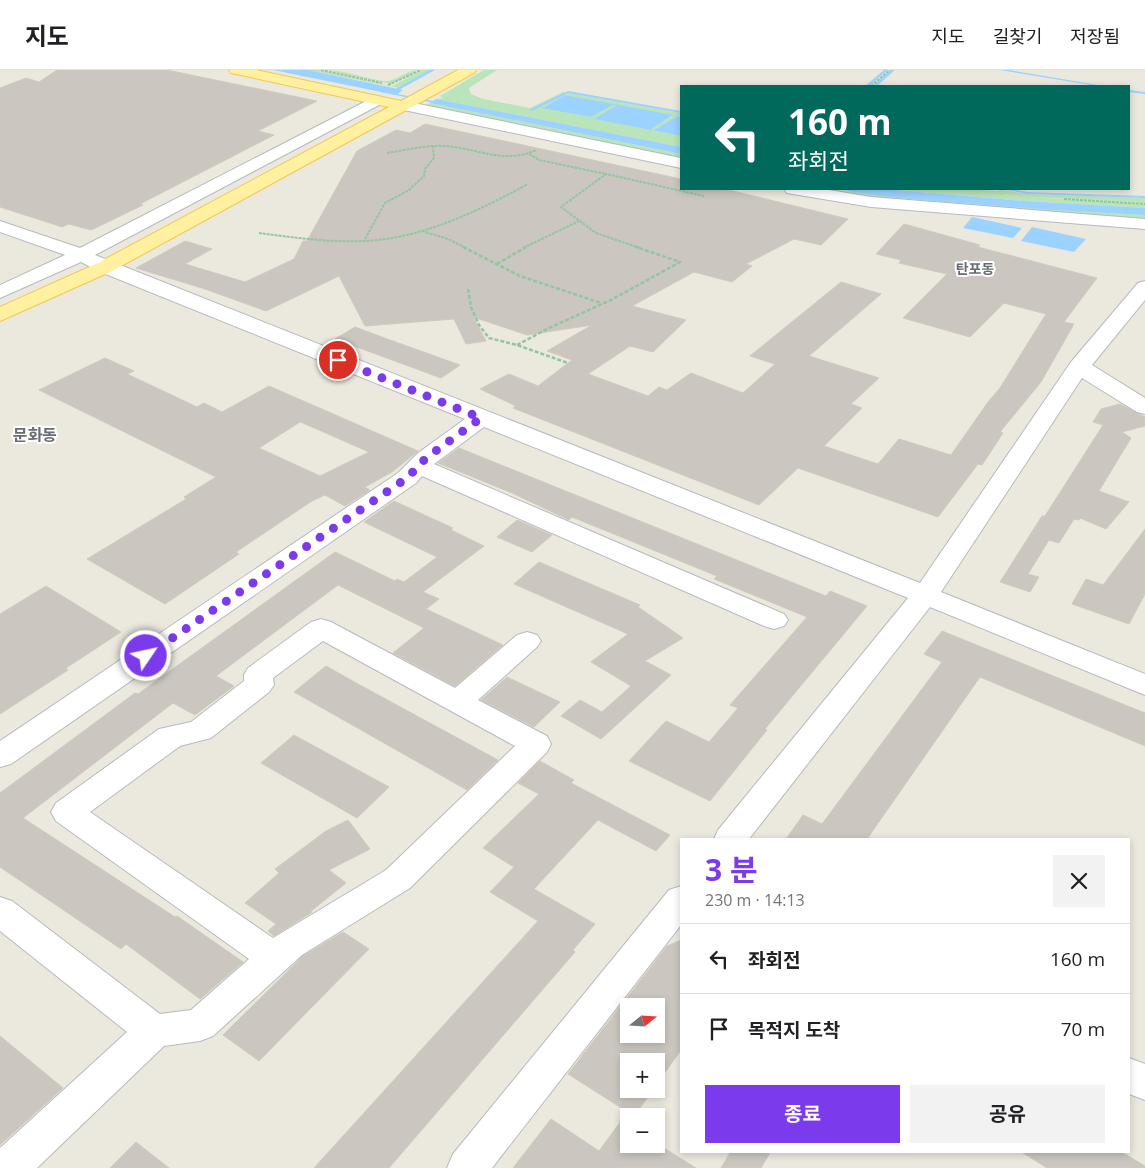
<!DOCTYPE html>
<html lang="ko">
<head>
<meta charset="utf-8">
<style>
  body { margin:0; font-family:"Open Sans","Noto Sans KR",sans-serif; background:#f2f2f2; color:#202124; height:100vh; display:flex; flex-direction:column; font-size:19px; white-space:nowrap }
  * { box-sizing:border-box; margin:0 }
  p { font-size:16px; color:#757577 }
  .icon { flex:none; width:28px; height:28px; fill:none; stroke:currentColor; stroke-width:2; stroke-linecap:round; stroke-linejoin:round }
  .map { position:relative; flex:1; overflow:hidden }
  .details { position:absolute; left:680px; top:768px; width:450px; height:315px; display:flex; flex-direction:column; background:#fff; border-radius:0px; box-shadow:0 2px 8px #0003 }
  .details>* { flex:none }
  .hud { position:absolute; left:680px; top:15px; width:450px; height:105px; border-radius:0px; box-shadow:0 2px 8px #0003; background:#00695c; color:#fff; overflow:hidden }
  .needle { width:32px; rotate:72deg }
  .buttons { position:absolute; left:620px; top:928px; display:grid; gap:10px }
  .buttons a { display:grid; place-items:center; width:45px; height:45px; border-radius:0px; background:#fff; box-shadow:0 2px 8px #0003; font-size:25px }
  .pin { position:absolute; display:grid; place-items:center; width:42px; height:42px; color:#fff; margin:-21px; border:2px solid #fff; border-radius:50%; box-shadow:0 1px 5px #0007 }
  .me { position:absolute; width:55px; margin:-28px; rotate:56deg; stroke-linejoin:round; filter:drop-shadow(0 0 4px #0008) }
  .turn { display:flex; align-items:center; gap:18px; height:105px; padding:0 25px; font-size:22px }
  .turn .icon { width:65px; height:65px; stroke-width:2.5 }
  .turn b { display:block; font-size:35px; line-height:42px }
  .round { display:grid; place-items:center; flex:none; width:52px; height:52px; border-radius:0px; background:#f2f2f2 }
  .head { display:flex; align-items:center; justify-content:space-between; height:85px; padding:0 25px }
  h1 { font-size:30px; font-weight:700; line-height:38px; color:#7c3aed }
  .action { display:flex; gap:10px; margin-top:auto; padding:10px 25px }
  .action a { flex:1; height:58px; border-radius:0px; background:#7c3aed; color:#fff; font-size:20px; font-weight:700; line-height:58px; text-align:center }
  .action a+a { background:#f2f2f2; color:#202124 }
  ul { padding:0; list-style:none }
  li { display:flex; align-items:center; gap:15px; height:70px; padding:0 25px; border-top:1px solid #e0e0e0 }
  li div { flex:1 }
  li b { display:block; font-size:19px }
  li em { font-style:normal }
  header { display:flex; align-items:center; gap:30px; box-sizing:border-box; height:70px; padding:0 25px; background:#fff; border-bottom:1px solid #e0e0e0 }
  header strong { font-size:24px }
  nav { display:flex; gap:28px; margin-inline-start:auto; font-size:18px }
  .map>svg:first-child { display:block }
  .green { fill:#bae4ba }
  .water { fill:#9bd2ff }
  .lines { fill:none; stroke-linecap:round; stroke-linejoin:round }
  .stream { fill:#9bd2ff; fill-rule:evenodd }
  .building { fill:#cbc7c0; stroke:#d0cabd; fill-rule:evenodd }
  .minor-casing { stroke:#b7b9be; stroke-width:2 }
  .major-casing { stroke:#f3c750; stroke-width:2 }
  .path-far1 { stroke:#93c5a1; stroke-width:2; stroke-dasharray:3 1; stroke-linecap:butt }
  .path { stroke:#93c5a1; stroke-width:2.5; stroke-dasharray:4 2; stroke-linecap:butt }
  .minor { fill:#fff; fill-rule:evenodd }
  .major { fill:#fff1a0; fill-rule:evenodd }
  .route { stroke:#7c3aed; stroke-width:9; stroke-dasharray:0 16.2 }
  .labels { text-anchor:middle; stroke-width:4; stroke-linejoin:round; paint-order:stroke }
  .far-quarter-label { font-size:14px; font-weight:bold; fill:#696d72; stroke:#fff }
  .quarter-label { font-size:16px; font-weight:bold; fill:#696d72; stroke:#fff }
</style>
</head>
<body>
<header>
<strong>지도</strong>
<nav><a>지도</a><a>길찾기</a><a>저장됨</a></nav>
</header>
<div class="map">
<svg width="1145" height="1098" viewBox="0 0 1145 1098">
  <rect width="100%" height="100%" fill="#ebe9de"/>
  <path class="green" d="M308,0h10l74,16 31,-16h8l-32,18z
    M326,0c21,0 39,9 59,11 11,1 21,-11 33,-11l-27,14z
    M484,0h13l-28,18 2,6 12,5 47,9 33,-16 118,21v4l-4,-1 -23,14 -4,-1 22,-13 -107,-21 -22,12 48,10 22,-12 4,1 -22,13 86,17v11l-245,-48 7,-1 -3,-2z
    M430,33l251,51v5l-257,-53z
    M817,119c32,0 65,8 98,11 77,6 153,11 230,15v4l-285,-21z
    M885,119l50,1 -10,-1h47l28,2 -5,-2 33,5 117,4v5l-169,-9 169,10v4l-120,-7z"/>
  <path class="water" d="M273,0h35l95,20 -7,5z
    M565,25l108,20 -22,14 3,1 23,-14 4,1v19l-87,-17 22,-13 -3,-1 -22,12 -49,-9z
    M436,29l245,48v7l-251,-51z
    M837,119h48l140,12 120,7v7c-62,-3 -124,-7 -187,-12 -40,-3 -81,-6 -121,-14z
    M972,147l50,11 -9,10 -50,-10z
    M1032,157l54,12 -12,13 -53,-11z"/>
  <g class="lines">
    <path class="stream" d="M430,0h5l-42,23 45,9h1v2l-58,-12 2,-1 9,2v-2z
      M884,0h4l-19,16h-4z
      M891,0h4l-18,16h-4z
      M1000,0h9l95,16h-7z
      M1129,20l16,2v2l-16,-2z
      M568,21l113,20v2l-113,-20 -36,18 -3,-1z
      M1004,119h7l16,3 118,4v2l-118,-4z"/>
  </g>
  <path class="building" d="M57,0h110l150,31 -59,30 16,4 -134,69 3,1 -52,25 -22,-6 -7,3 -62,-20v-119l26,-10 13,4z
    M425,54l256,55v10h44l123,30 -27,26 -27,-6 -48,25 6,2 -20,16 -38,-10 -62,34 54,14 -33,32 -23,-6 -42,28 60,22 11,-9 8,3 24,-17 52,20 32,-29 -25,-8 91,-74 40,12 -72,62 70,22 -28,26 11,4 -38,38 54,18 21,-25 52,16 37,-53 12,-14 46,-74 -42,-11 -34,34 -67,-19 44,-44 -48,-11 2,-3 -25,-6 28,-30 76,21 -2,2 119,31 -33,44 10,2 -33,58 -41,50 3,1 -21,32 -4,-1 -40,53 -140,-49 -39,37 -246,-97 3,-2 -36,-17 29,-15 29,12 34,-26 -25,-9 45,-26 -65,10 -54,-18 13,24 -20,3 -12,-25 -89,7 -26,-50 -73,35 -61,-22 -69,-21 49,-27 27,8 -27,15 60,18 49,-23 9,-18h4l50,-90 39,-21 14,3z
    M355,257l35,13 70,25 -19,13 -106,-39z
    M105,288l29,13 -7,3 70,33 7,-4 18,9 47,-26 149,65 -26,21 -27,15 5,3 -25,16 -20,-11 -13,6 -76,51 3,2 -74,50 -78,-45 99,-60 -2,-2 32,-20 -177,-87zM300,352l3,1 66,29 -49,24 -61,-28z
    M1120,334l25,13v9l-23,6 9,6 -32,53 30,11 -23,27 -26,-11 -1,2 -5,-1 -15,24 -10,-3 -21,34 11,3 -9,15 -30,-10 42,-66h3l58,-91 -10,-3 8,-13z
    M459,378l367,148 4,-5 37,15 -102,123 2,1 -57,71 -81,-40 37,-40 43,21 29,-34 -8,-3 77,-88 -93,-38 3,-3 -145,-59 -3,3 -57,-27 -74,-30z
    M394,431l59,27 -2,2 33,16 -61,46 16,7 -13,10 77,36 -48,41 -62,-33 31,-25 -86,-43 -122,91 18,10 -39,29 -22,-12 -150,115 152,99 2,-1 66,46 -43,37 -74,-55 -5,5 -121,-82v-74l135,-100 3,1 197,-142 60,29 2,-2 7,3 33,-25 -73,-35z
    M517,450l35,15 -20,17 -35,-15z
    M1145,459v65l-16,30 -57,-20 14,-25 17,6z
    M539,492l101,43 -2,2 45,31 -38,23 26,14 -70,64 -40,-23 19,-16 22,12 29,-26 -40,-24 37,-28 -114,-50z
    M46,516l75,46 -55,36 2,2 -68,44v-100z
    M942,561l203,82v33l-165,-69 -113,162h-81l17,-24 19,9 120,-162 -18,-8z
    M326,596l32,18 140,76 -31,30 -173,-98z
    M507,607l53,25 -26,25 -53,-27z
    M294,665l95,52 -32,31 -96,-55z
    M540,691l34,19 -3,3 99,52 -14,16 -58,-31 -64,69 61,35 -22,26 2,2 -186,216h-75l224,-247 -48,-29 24,-25 -31,-19 56,-54 -21,-11z
    M348,750l22,29 -41,21 17,13 -36,29h2l-38,24 -6,-5 8,-7 -31,-21 34,-30 -4,-4 51,-38z
    M343,862l26,17 -110,112 -36,-26 80,-79z
    M681,870v110l-25,35v-24h-27v28h25l-20,27 -66,-42 99,-128zM629,936h27v28h-27z
    M0,966l63,52 -63,57z
    M551,1049l48,32 22,-30 8,5v18l27,-1 40,25h-183z
    M136,1072l33,26h-59z
    M731,1081h40l-10,17h-40z
    M1020,1081h100l25,15v2h-98z"/>
  <g class="lines">
    <defs>
      <path id="minor" d="M376,26l5,2 3,3 -3,3 -286,151 825,328 151,-221 67,-79 7,-2v19l-53,65 53,33v16l-8,-2 -55,-34 -141,214 204,82v21l-215,-88 -181,232h-35l4,-9 190,-232 -424,-171 -50,37 350,150 4,6 -4,6 -10,3 -10,-3 -342,-150 -6,7 -405,281 -11,3v-26l398,-268 20,-20 47,-34 -367,-148 -17,-9 -81,36v-13l65,-30 -65,-23v-11l80,27z
        M404,31l277,57v10l-282,-59 -3,-3 3,-3z
        M784,119h39l48,8 274,22v10l-274,-22 -84,-14z
        M321,549l10,3 124,66 62,-53 10,-3 10,3 4,6 -4,6 -59,53 69,36 4,8 -4,8 -137,136 -108,67 -89,81 -13,5 -36,5 -127,122h-37v-20l127,-116 -127,-101v-34l12,4 148,113 31,-4 58,-51 -193,-138 -5,-9 5,-9 103,-74 32,-7 53,-41v-6l4,-7 63,-46zM323,571l192,105 -129,124 -113,68 -183,-126 90,-66 31,-8 58,-46 5,-7 -1,-7z
        M681,816v39l-189,243h-45l6,-14 216,-264z
        M1129,988l16,6v36l-16,-6z"/>
      <path id="major" d="M229,0h27l145,31 57,-31h18l-2,3 -362,198 -112,50v-14l98,-44 291,-156 -153,-33 -5,-1z"/>
    </defs>
    <use href="#minor" class="minor-casing"/>
    <use href="#major" class="major-casing"/>
    <path class="path-far1" d="M321,0l61,13
      M388,15l33,-15
      M871,16l19,-16
      M387,83c19,-3 39,-8 58,-7 32,2 60,19 91,4
      M529,84l10,6 67,14
      M1064,129l81,5
      M422,161l26,8 18,9
      M259,163c37,5 82,11 119,7 53,-6 104,-31 150,-56
      M365,169l20,-36 24,-13 15,-14 1,-7 9,-11 -1,-11
      M523,178l56,-27
      M640,178l-44,-15 -35,-26 45,-33 98,22"/>
    <path class="path" d="M463,177l57,29 81,27
      M497,194l29,-17
      M468,219l3,18 8,18 10,13 28,7 51,18
      M517,275l32,-17 62,-28 69,-38 -44,-15"/>
    <use href="#minor" class="minor"/>
    <use href="#major" class="major"/>
  </g>
  <g class="lines">
    <path class="route" d="M146,586l261,-178 19,-20 55,-40 -143,-58"/>
  </g>
  <g class="labels">
    <g class="far-quarter-label">
      <text x="975" y="204">탄포동</text>
    </g>
    <g class="quarter-label">
      <text x="35" y="371">문화동</text>
    </g>
  </g>
</svg>
<div class="buttons">
<a><svg class="needle" viewBox="-14 -14 28 28"><path d="M0-13l5 13h-10z" fill="#e53935"/><path d="M0 13l5-13h-10z" fill="#757577"/></svg></a>
<a>+</a>
<a>−</a>
</div>
<div class="pin" style="left:338px;top:290px;background:#d93025"><svg class="icon" aria-label="arrive" viewBox="0 0 24 24"><path d="M6 21V4h12l-3 4 3 4H6"/></svg></div>
<svg class="me" style="left:146px;top:586px" viewBox="-20 -20 40 40"><circle r="17" fill="#7c3aed" stroke="#fff" stroke-width="3"/><path d="M0-11L8 9 0 5-8 9z" fill="#fff"/></svg>
<div class="hud">
<div class="turn"><svg class="icon" aria-label="left" viewBox="0 0 24 24"><path d="M17 20v-9H6M10 6l-5 5 5 5"/></svg><div><b>160 m</b>좌회전</div></div>
</div>
<section class="details">
<div class="head"><div><h1>3 분</h1><p>230 m · 14:13</p></div><a class="round"><svg class="icon" aria-label="close" viewBox="0 0 24 24"><path d="M6 6l12 12M18 6L6 18"/></svg></a></div>
<ul>
<li><svg class="icon" aria-label="left" viewBox="0 0 24 24"><path d="M17 20v-9H6M10 6l-5 5 5 5"/></svg><div><b>좌회전</b></div><em>160 m</em></li>
<li><svg class="icon" aria-label="arrive" viewBox="0 0 24 24"><path d="M6 21V4h12l-3 4 3 4H6"/></svg><div><b>목적지 도착</b></div><em>70 m</em></li>
</ul>
<div class="action"><a>종료</a><a>공유</a></div>
</section>
</div>
</body>
</html>
